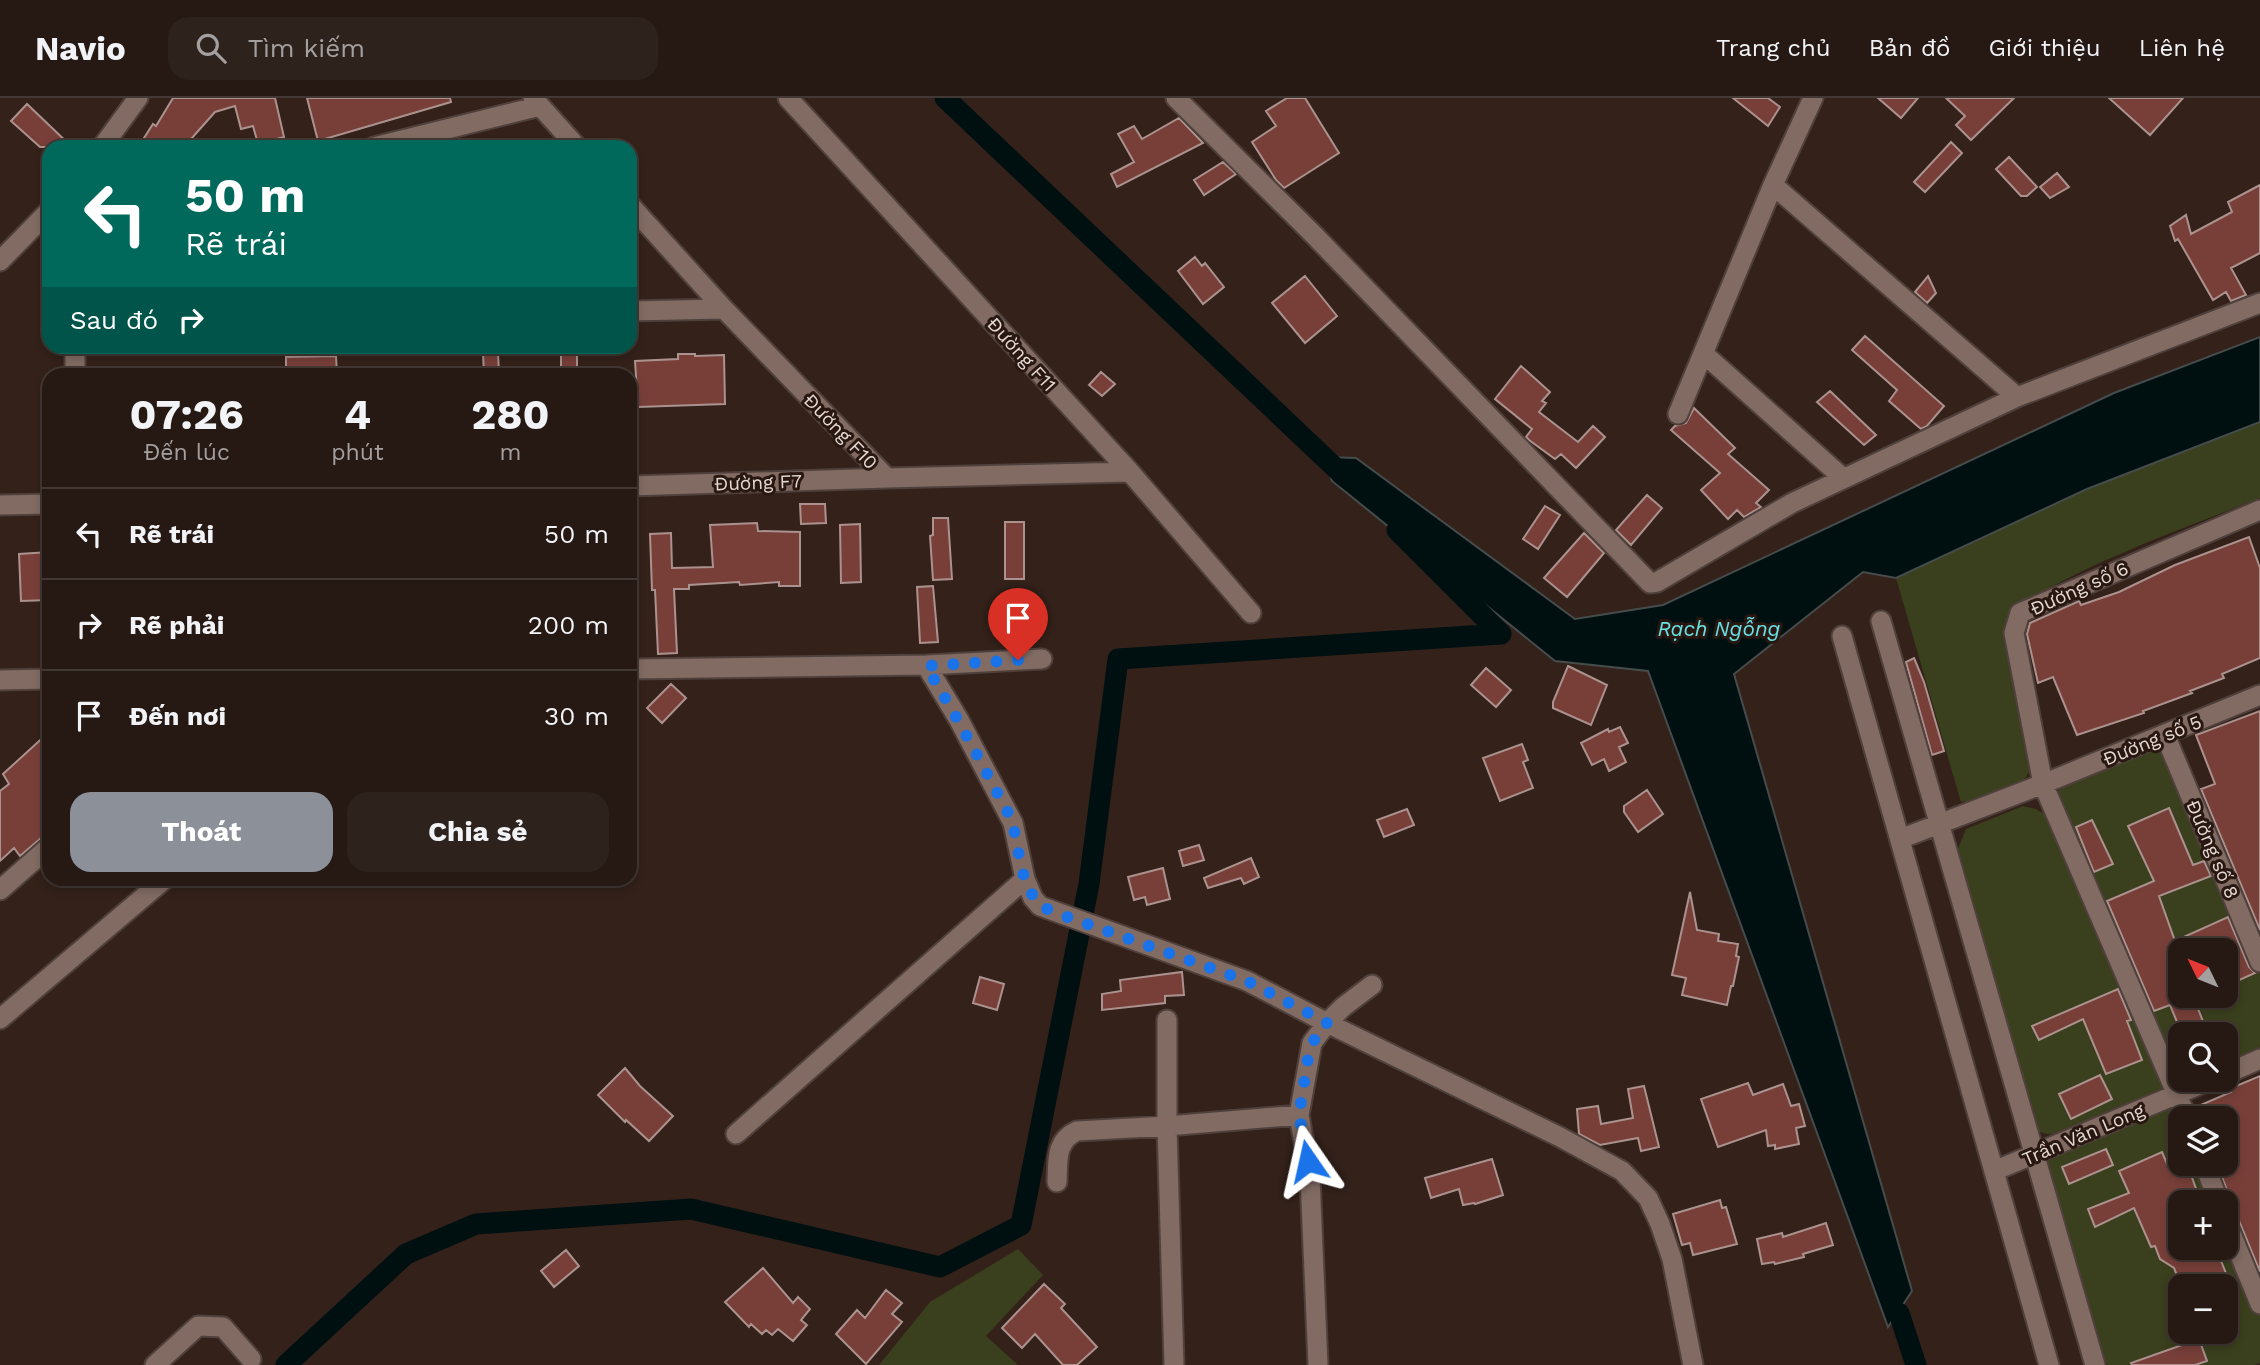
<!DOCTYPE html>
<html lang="vi">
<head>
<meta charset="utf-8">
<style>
  body { margin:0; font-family:"Work Sans",sans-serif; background:#2e221d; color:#f1f3f6; height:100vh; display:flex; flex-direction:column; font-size:26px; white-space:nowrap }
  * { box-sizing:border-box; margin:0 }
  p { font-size:23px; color:#a4a0a0 }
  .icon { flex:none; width:38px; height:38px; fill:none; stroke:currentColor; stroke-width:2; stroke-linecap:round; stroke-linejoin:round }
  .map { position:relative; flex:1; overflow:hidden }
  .details { position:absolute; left:42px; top:270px; width:595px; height:518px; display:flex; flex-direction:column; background:#261914; border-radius:21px; box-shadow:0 4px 10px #0003,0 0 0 2px #423834 }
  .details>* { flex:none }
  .banner { position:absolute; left:42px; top:42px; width:595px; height:214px; border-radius:21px; box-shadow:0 4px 10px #0003,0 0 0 2px #423834; background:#00695c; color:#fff; overflow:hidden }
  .needle { width:46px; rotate:313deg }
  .fabs { position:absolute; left:2168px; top:840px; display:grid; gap:14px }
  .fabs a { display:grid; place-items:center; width:70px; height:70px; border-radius:14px; background:#261914; box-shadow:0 4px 10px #0003,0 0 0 2px #423834; font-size:35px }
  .pin { position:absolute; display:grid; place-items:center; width:60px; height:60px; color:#fff; margin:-72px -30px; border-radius:50% 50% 50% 0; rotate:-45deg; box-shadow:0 0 7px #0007 }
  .pin .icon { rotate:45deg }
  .me { position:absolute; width:77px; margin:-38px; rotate:349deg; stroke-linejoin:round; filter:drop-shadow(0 0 5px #0008) }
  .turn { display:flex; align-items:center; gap:24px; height:147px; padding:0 28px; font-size:32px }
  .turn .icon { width:91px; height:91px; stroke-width:2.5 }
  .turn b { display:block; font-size:49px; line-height:60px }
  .then { display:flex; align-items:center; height:66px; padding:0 28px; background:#0003; gap:14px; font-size:26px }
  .eta { display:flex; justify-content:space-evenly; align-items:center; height:119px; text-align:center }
  .eta b { font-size:42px; font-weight:700; line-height:49px }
  .cta { display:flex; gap:14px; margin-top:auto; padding:14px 28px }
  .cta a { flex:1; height:80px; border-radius:21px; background:#8c9099; color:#fff; font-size:28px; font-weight:700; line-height:80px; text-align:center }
  .cta a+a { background:#2e221d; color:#f1f3f6 }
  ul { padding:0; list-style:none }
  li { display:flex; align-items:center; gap:21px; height:91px; padding:0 28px; border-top:2px solid #423834 }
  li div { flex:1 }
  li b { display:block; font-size:26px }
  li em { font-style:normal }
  header { display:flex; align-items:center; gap:42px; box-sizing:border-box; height:98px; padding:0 35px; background:#261914; border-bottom:2px solid #423834 }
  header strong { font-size:33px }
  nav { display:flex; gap:38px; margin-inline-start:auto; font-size:24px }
  .search { width:490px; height:63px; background:#2e221d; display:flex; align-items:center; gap:18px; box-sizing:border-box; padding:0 24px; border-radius:21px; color:#a4a0a0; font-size:26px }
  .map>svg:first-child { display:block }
  .green { fill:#3a401d; fill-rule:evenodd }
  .water { fill:#001011; stroke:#454c4b; stroke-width:2 }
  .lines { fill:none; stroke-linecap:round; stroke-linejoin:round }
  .canal { stroke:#001011; stroke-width:21 }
  .building { fill:#783f39; stroke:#ab928e; stroke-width:2 }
  .minor-casing { stroke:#4f403b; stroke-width:23 }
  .minor { stroke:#816b63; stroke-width:19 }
  .route { stroke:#1a73e8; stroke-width:12; stroke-dasharray:0 21.6 }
  .labels { text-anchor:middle; stroke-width:6; stroke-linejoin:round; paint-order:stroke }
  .street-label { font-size:19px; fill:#e5d8d3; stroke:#291811 }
  .water-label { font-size:21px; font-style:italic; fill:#66e2e5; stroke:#291811 }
</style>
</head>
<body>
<header>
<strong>Navio</strong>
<div class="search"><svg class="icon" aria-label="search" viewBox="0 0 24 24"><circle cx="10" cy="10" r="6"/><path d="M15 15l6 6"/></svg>Tìm kiếm</div>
<nav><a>Trang chủ</a><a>Bản đồ</a><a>Giới thiệu</a><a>Liên hệ</a></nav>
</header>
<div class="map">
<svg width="2260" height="1267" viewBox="0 0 2260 1267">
  <rect width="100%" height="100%" fill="#33211a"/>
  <path class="green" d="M2260,324v76c-80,32 -165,61 -240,107l12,152c-1,10 -3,19 -11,25 -10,9 -47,20 -60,20l-65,-224 191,-89z
    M2155,651l10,3 95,222v77l-34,15v-32h-46v46h15l-6,3 -14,-4 -120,-282 5,-9zM2180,852h46v46h-46z
    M2023,708l13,3 11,7 119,277 -100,40 -19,1 -15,-4 -75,-279 9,-22z
    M2173,1006l7,18v42h19l17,38h-36v46h46v-24l34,80v59l-6,2h-147l-70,-208zM2180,1188h46v46h-46z
    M1018,1151l25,26 -57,61 32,29h-139l51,-63z"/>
  <path class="water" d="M2260,239v85l-173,67 -191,89 -33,-6 -129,102 178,617 -24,36 -240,-656 -93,-10 -223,-180 -7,-24 31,1 219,161 88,-14 451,-212z"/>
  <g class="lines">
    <path class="canal" d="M945,0l400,379
      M1899,1215l17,52
      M286,1267l120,-111 70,-30 215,-15 249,58 81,-42 68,-341 29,-225 383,-25 -104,-104"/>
  </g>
  <path class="building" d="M173,0h102l9,39 -26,7 -5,-18 -12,3 -6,-23 -20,6 -31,35h-27l-13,-9 9,-14 3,2z
    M307,0h143l1,4 -133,39z
    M1287,0h18l34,55 -55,35 -8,-8 -24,-38 24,-16 -10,-15z
    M1733,0h35l12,9 -12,19z
    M1878,0h40l-17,20z
    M1946,0h68l-43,42 -15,-15 9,-9z
    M2109,0h74l-33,37z
    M27,6l45,43h-32l-29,-26z
    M1179,20l24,25 -86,44 -6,-13 23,-12 -16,-28 16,-8 8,13z
    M1951,44l11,11 -37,39 -11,-10z
    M2009,59l28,30 -10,9h-6l-25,-27z
    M1223,64l13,12 -32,21 -10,-15z
    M2057,75l12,14 -19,11 -10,-11z
    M2260,87v68l-29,15 15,27 -15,6 -5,-9 -13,8 -35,-61 -3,2 -5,-15 16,-11 5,19 41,-22 -4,-10z
    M1195,159l7,9 3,-3 19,24 -21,17 -25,-33z
    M1305,178l32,40 -32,27 -33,-40z
    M1928,178l8,17 -9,10 -12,-11z
    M1865,238l79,70 -17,20 -6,3 -32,-28 8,-11 -45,-40z
    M561,252h16v24h-16z
    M498,254l1,22h-15l-1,-21z
    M678,256h17v2l29,-1 1,49 -87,3 -3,-46 43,-2z
    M336,258l1,18h-51v-17z
    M1521,268l29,26 -8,9 4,2 -7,9 39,30 15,-16 12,11 -29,31 -15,-14 -6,5 -26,-19 -3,-3 6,-8 -37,-30z
    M1101,274l14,12 -13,12 -13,-11z
    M1830,293l46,44 -12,10 -47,-43z
    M1694,310l41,40 -7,6 41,36 -13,13 5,4 -17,10 -7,-7 -9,9 -27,-29 19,-17 -49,-43 4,-4 11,-3z
    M1647,397l15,13 -31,37 -15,-15z
    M800,406h25l1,19 -25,1z
    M1545,408l15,9 -22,34 -15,-10z
    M933,420h15l4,61 -19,1 -3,-44 3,-1z
    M1005,424h19v57h-19z
    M757,425l1,8 42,1v54h-21v-4l-39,3 -1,-3 -50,3v4h-15l3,64 -19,1 -3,-64h-3l-2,-56 21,-1 1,35 41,-1 -3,-42z
    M860,426l1,58 -20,1 -1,-58z
    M1584,435l20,20 -37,44 -23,-19z
    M2249,439l11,31v90l-38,16 2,4 -34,13 2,2 -49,18 1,2 -67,22 -24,-58 -15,6 -11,-49 3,-11 49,-22 2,4 38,-13 56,-27z
    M49,454v48l-28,1 -2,-47z
    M933,488l5,56 -18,1 -3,-56z
    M1914,560l10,24 20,69 -12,4 -26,-93z
    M1568,568l39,19 -16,40 -38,-17v-6z
    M1486,570l25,22 -15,17 -25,-22z
    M671,586l15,14 -24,25 -15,-15z
    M2260,613v219l-59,-141 14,-5 -19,-49z
    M1620,629l8,16 -9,4 7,15 -17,9 -5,-12 -12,6 -11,-22 27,-14 1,3z
    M49,634v103l-8,3 -21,18 -6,-8 -14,13v-70l9,-7 -6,-10z
    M1522,646l6,16 -5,2 10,26 -33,13 -17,-43z
    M1647,692l16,24 -25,18 -14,-20v-6z
    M2169,710l24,57 11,-4 7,15 -52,20 16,45 53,-24 21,50 6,6 -29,13v-36h-46v46h13l15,38h-26l-12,-29 -16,6 -47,-110 47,-20 -26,-55z
    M1407,711l7,16 -30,12 -7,-17z
    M2092,722l21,44 -19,8 -18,-45z
    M1199,747l5,15 -21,6 -4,-15z
    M1251,760l8,19 -15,7 -3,-6 -33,10 -4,-10z
    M1163,770l7,31 -23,6 -2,-8 -11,3 -6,-23z
    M1690,794l7,38 22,4 -1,7 20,3 -2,12 3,1 -6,29h-2l-4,19 -45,-10 4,-17 -14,-3z
    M1182,874l2,23 -19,1v7l-63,7v-16l19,-3 -1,-11z
    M980,879l24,7 -7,26 -24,-7z
    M2118,891l13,31 -4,1 15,39 -36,14 -23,-55 -44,21 -7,-14z
    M625,970l15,18 33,30 -24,25 -23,-21 -1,2 -27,-27z
    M2100,977l12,24 -41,20 -12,-25z
    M2260,978v196l-23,-56 -6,-11 -1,-7 -13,-34h9v-46h-27l-3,-11 35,-15 -2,-3z
    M1748,985l5,12 30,-11 8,22 8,-2 6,22 -9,2 3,16 -24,5v-4l-7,1 -2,-16 -48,17 -17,-48z
    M1644,988l15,61 -18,4 -3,-13 -38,7 -21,-11 -2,-25 21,-3 3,18 32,-6 -5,-29z
    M2106,1051l7,16 -44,19 -7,-17z
    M2162,1054l8,19 17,-7 14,38h-21v46h36l13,33 -14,5h-34l-7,-18 -14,-9 -5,-13 -4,1 -17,-39 -39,19 -7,-18 41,-16 -10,-22z
    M1492,1061l11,36 -28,9 -1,-1 -11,2 -4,-16 -28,9 -6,-20z
    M1720,1102l2,8 4,-1 11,37 -44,11 -3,-12 -8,2 -9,-31z
    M1826,1125l7,22 -30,9 1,3 -29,7 -1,-2 -12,2 -5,-25 25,-6 1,4z
    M566,1152l13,16 -25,21 -13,-16z
    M763,1170l30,35 5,-6 12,12 -9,11 6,5 -14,16 -15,-12 -6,6 -6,-5 -4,4 -11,-10 -2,3 -24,-25z
    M1044,1186l21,20 -4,4 36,39 -20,18h-14l-28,-31 -13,14 -20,-20z
    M886,1192l16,13 -10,11 10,8 -36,42 -30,-30 21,-24 8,8z
    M2199,1241l8,22 -12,4h-63l-1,-2z"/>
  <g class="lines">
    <defs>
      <path id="minor" d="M533,0l44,49
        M788,0l342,374 121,141
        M1176,0l137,136 337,349 7,-1 135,-79 225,-106 243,-94
        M102,49l36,-49
        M374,49l166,-41
        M1773,87l244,212
        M630,107l94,104 163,169 243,-6
        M0,163l49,-50
        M630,213l94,-2
        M75,248v28
        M1704,256l139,124
        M1678,316l95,-229 40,-87
        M630,388l257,-8
        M0,407l49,-1
        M1881,523l214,744
        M1842,538l207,729
        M926,567l33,55 54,103 12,56 8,19 7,8 207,75 80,42 233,114 62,34 26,27 12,26 12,35 21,106
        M630,571l296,-4 116,-6
        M0,582l49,-1
        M2165,637l95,227
        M1900,741l143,-55 217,-89
        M0,792l49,-43
        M0,921l166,-141
        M1167,922v106l7,239
        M2226,976l34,-15
        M2187,1020l-144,-334 -29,-151 6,-20 240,-103
        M736,1036l289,-255
        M2204,1066l15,38
        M1994,1073l217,-91
        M1057,1084c1,-21 -2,-41 20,-51l90,-5 132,-11
        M2226,1123l34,83
        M155,1267l43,-39 25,1 28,32
        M1318,1267l-8,-188 -11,-62 13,-72 15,-20 16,-16 29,-22"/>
    </defs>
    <use href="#minor" class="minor-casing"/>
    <use href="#minor" class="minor"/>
  </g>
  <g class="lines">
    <path class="route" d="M1018,562l-92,6c23,38 45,77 66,117 7,14 17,28 21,43 8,29 7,71 38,85l196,70 80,42 -11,13 -7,16 -10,63 9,46"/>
  </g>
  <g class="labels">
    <g class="street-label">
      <text transform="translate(1022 256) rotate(48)" y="7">Đường F11</text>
      <text transform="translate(841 333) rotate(46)" y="7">Đường F10</text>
      <text transform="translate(758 384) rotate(-2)" y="7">Đường F7</text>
      <text transform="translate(2079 490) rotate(-24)" y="7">Đường số 6</text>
      <text transform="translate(2152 642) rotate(-22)" y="7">Đường số 5</text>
      <text transform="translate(2213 751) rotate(67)" y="7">Đường số 8</text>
      <text transform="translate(2083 1036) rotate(-23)" y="7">Trần Văn Long</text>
    </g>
    <g class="water-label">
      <text x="1719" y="538">Rạch Ngỗng</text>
    </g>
  </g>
</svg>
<div class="fabs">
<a><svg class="needle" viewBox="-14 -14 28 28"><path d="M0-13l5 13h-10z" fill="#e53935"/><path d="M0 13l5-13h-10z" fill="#a4a0a0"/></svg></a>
<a><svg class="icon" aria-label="search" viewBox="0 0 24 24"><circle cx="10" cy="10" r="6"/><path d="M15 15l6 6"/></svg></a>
<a><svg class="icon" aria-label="layers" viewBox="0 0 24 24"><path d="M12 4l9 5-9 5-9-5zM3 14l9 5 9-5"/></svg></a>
<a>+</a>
<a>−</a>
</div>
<div class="pin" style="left:1018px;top:562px;background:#d93025"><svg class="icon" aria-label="arrive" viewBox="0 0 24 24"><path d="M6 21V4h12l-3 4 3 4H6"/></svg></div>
<svg class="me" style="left:1308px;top:1063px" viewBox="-20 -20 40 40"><path d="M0-17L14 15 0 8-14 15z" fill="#1a73e8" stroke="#fff" stroke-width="4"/></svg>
<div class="banner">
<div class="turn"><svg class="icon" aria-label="left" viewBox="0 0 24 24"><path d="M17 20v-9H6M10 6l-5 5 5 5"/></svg><div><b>50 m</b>Rẽ trái</div></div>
<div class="then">Sau đó<svg class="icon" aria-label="right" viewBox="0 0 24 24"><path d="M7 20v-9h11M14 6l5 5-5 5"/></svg></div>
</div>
<section class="details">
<div class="eta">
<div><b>07:26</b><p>Đến lúc</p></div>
<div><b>4</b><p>phút</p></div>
<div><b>280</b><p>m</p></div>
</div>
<ul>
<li><svg class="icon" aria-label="left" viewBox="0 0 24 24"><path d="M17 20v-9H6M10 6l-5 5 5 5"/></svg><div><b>Rẽ trái</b></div><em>50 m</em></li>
<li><svg class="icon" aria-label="right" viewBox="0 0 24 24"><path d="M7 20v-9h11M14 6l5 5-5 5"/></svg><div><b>Rẽ phải</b></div><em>200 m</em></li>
<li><svg class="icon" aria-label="arrive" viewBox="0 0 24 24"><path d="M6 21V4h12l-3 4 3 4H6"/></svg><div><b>Đến nơi</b></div><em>30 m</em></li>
</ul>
<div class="cta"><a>Thoát</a><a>Chia sẻ</a></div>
</section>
</div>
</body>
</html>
